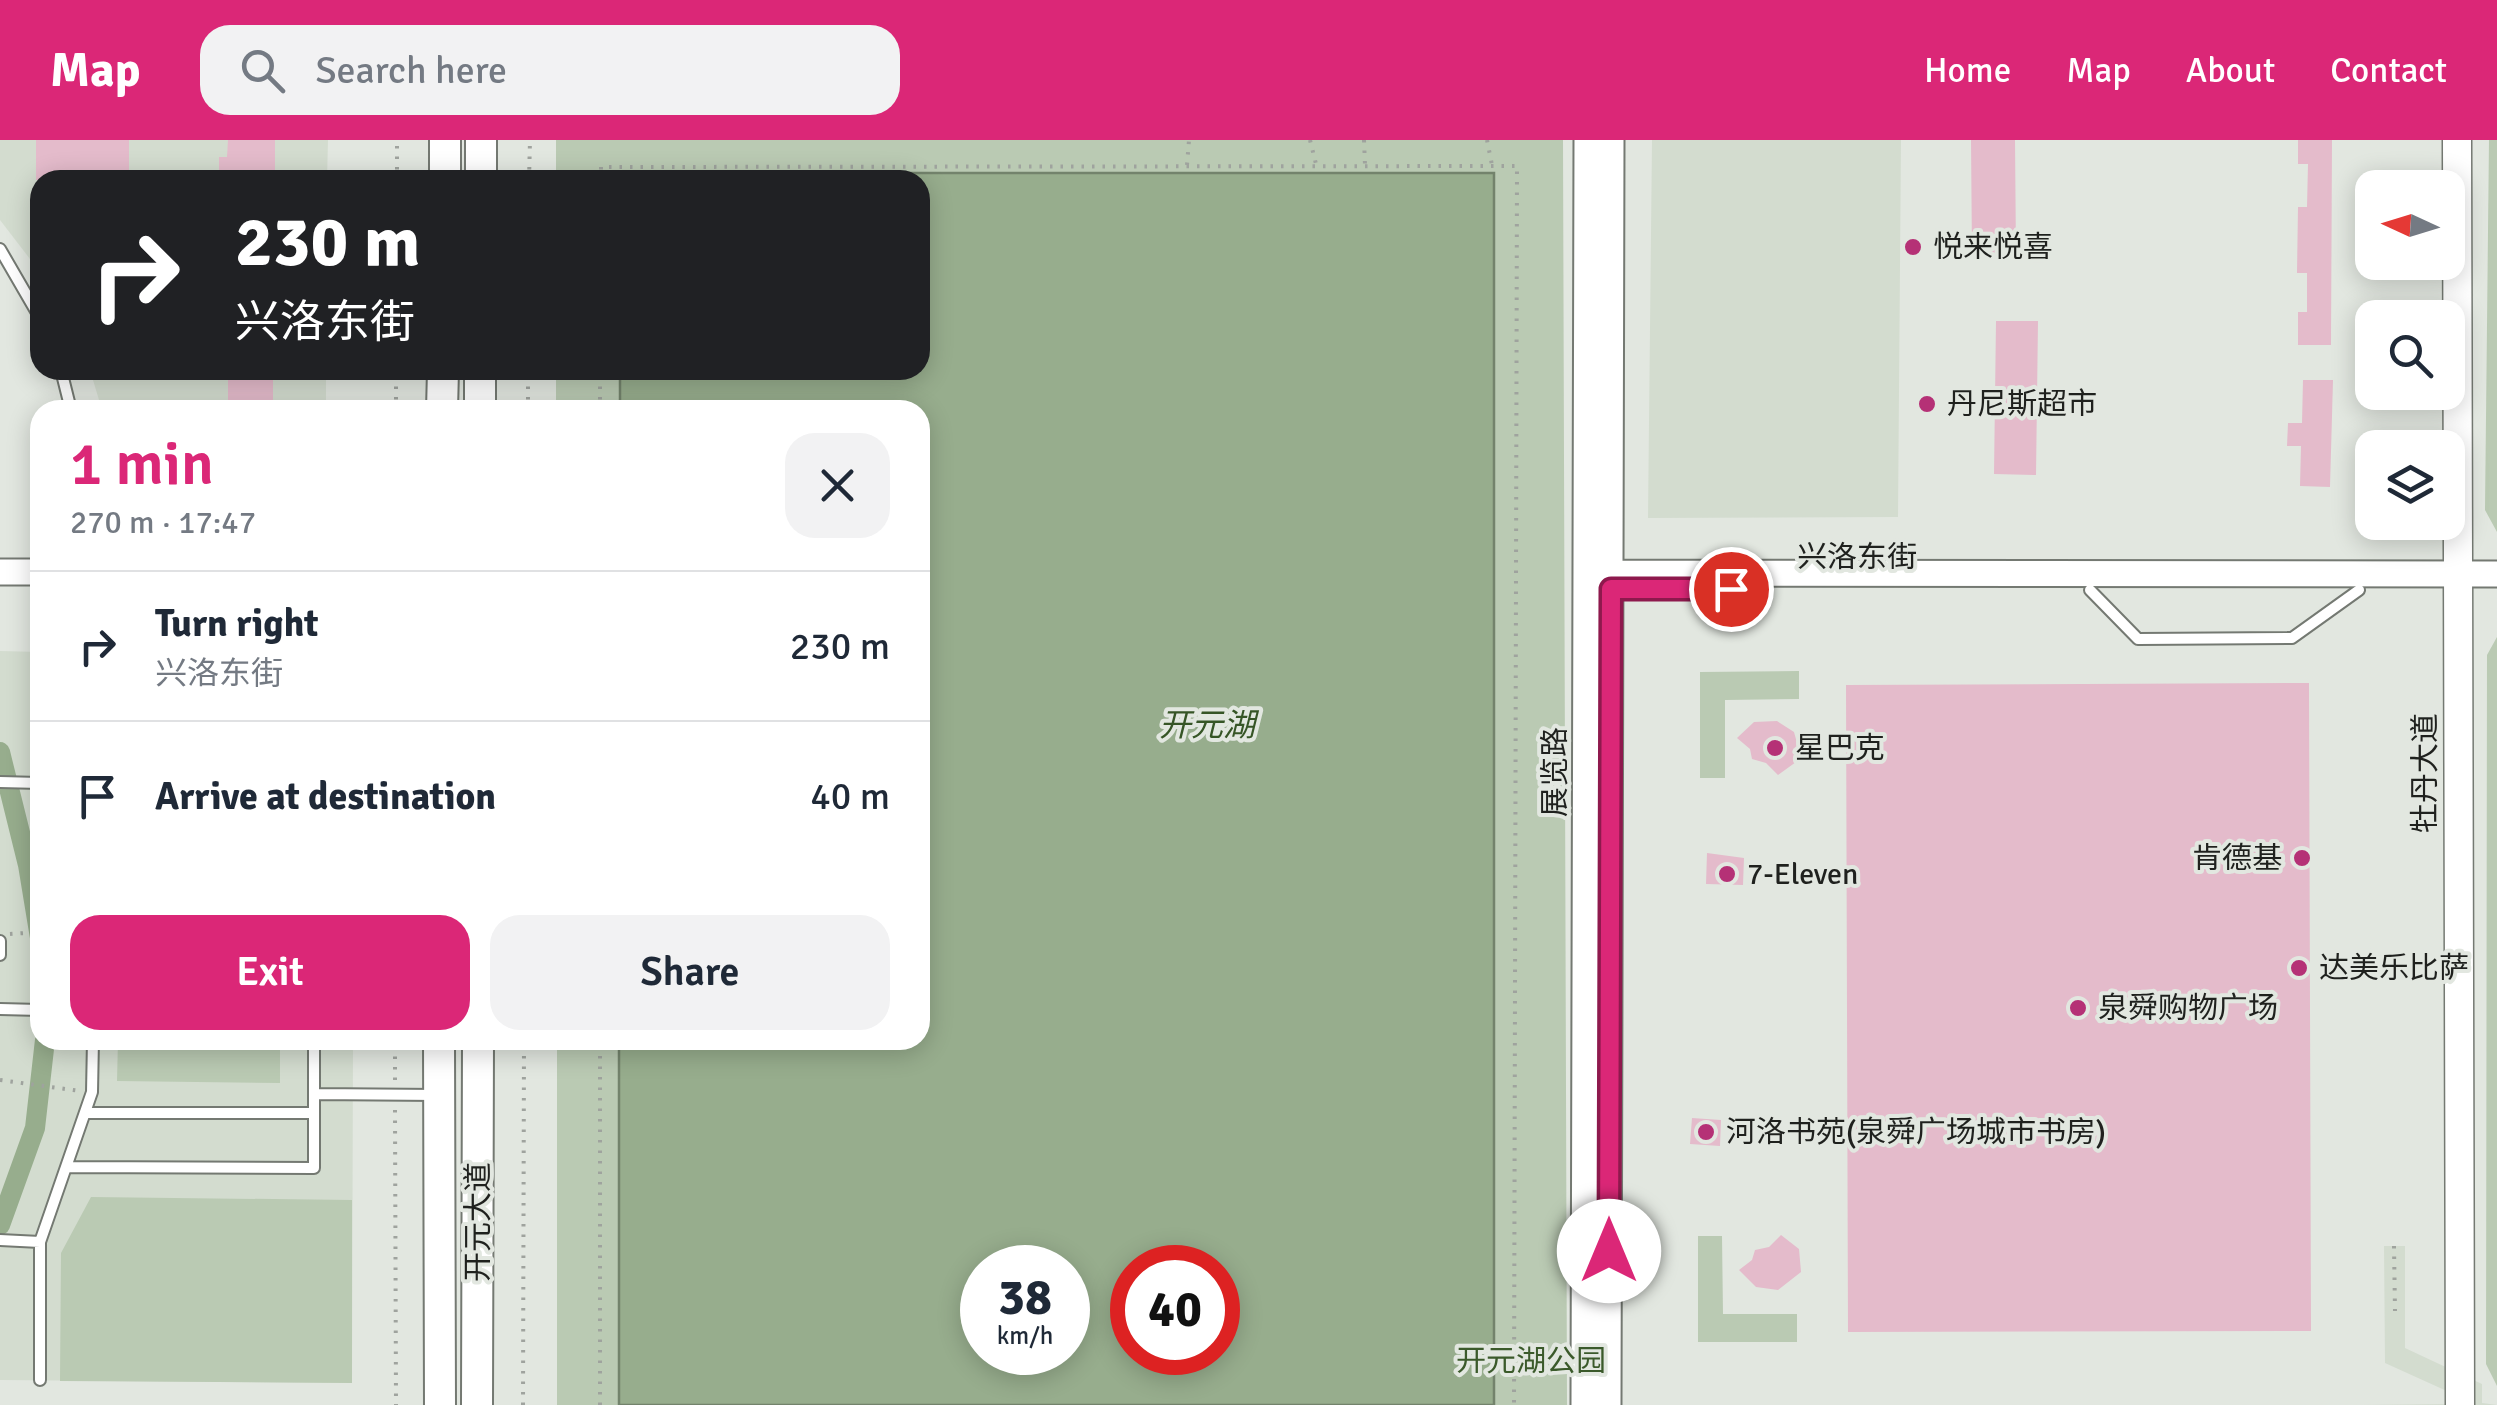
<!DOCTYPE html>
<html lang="en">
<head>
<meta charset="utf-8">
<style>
  body { margin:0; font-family:Signika,"Noto Sans SC",sans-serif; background:#f2f2f3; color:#1f2937; height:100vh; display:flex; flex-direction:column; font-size:38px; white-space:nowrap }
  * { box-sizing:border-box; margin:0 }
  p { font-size:32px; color:#747a83 }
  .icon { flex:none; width:55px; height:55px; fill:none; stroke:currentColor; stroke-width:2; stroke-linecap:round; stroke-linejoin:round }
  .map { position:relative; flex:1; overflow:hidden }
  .side { position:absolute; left:30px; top:260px; width:900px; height:650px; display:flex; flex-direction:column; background:#fff; border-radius:30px; box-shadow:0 5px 25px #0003 }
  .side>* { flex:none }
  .top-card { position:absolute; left:30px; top:30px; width:900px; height:210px; border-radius:30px; box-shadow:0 5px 25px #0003; background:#202124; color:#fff; overflow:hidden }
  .needle { width:65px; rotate:274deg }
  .buttons { position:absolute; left:2355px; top:30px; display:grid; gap:20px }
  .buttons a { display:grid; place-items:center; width:110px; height:110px; border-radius:20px; background:#fff; box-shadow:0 5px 25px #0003; font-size:50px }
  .speed { position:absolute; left:960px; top:1105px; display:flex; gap:20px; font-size:50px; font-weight:700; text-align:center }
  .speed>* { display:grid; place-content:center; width:130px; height:130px; border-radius:50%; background:#fff; box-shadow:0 5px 25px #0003; line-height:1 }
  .speed small { font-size:25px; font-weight:400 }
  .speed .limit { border:15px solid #d22; background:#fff; color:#111 }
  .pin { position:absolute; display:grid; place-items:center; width:85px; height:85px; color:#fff; margin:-42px; border:5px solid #fff; border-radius:50%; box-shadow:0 2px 10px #0007 }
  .me { position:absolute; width:110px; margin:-55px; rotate:0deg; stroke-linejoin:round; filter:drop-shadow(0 0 8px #0008) }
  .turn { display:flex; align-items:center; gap:35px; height:210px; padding:0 40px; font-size:45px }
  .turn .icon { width:130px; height:130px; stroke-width:2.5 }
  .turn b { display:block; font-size:70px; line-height:85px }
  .round { display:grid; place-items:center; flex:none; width:105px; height:105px; border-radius:30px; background:#f2f2f3 }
  .head { display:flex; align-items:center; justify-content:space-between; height:170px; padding:0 40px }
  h1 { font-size:60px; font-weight:600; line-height:75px; color:#db2777 }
  .cta { display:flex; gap:20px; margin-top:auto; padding:20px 40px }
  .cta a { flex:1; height:115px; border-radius:30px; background:#db2777; color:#fff; font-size:40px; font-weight:600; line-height:115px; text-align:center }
  .cta a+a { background:#f2f2f3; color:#1f2937 }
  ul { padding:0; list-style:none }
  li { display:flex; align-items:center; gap:30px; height:150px; padding:0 40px; border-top:2px solid #e0e1e3 }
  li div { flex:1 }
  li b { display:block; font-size:38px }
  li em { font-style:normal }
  header { display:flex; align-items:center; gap:60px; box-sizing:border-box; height:140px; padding:0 50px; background:#db2777; color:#fff }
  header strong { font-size:48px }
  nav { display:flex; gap:55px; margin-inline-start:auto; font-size:35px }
  .search { width:700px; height:90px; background:#f2f2f3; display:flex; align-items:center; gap:25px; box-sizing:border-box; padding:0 35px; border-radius:30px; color:#747a83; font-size:38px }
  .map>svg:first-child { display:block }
  .built { fill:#d3dccf }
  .green { fill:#bacab3 }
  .water { fill:#97ad8d; stroke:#73836c; stroke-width:2.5; fill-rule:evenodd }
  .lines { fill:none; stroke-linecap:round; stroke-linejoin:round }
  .canal { stroke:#97ad8d; stroke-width:20 }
  .building { fill:#e4bbcb }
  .service-casing { stroke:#747972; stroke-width:14 }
  .tertiary-casing { stroke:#747972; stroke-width:29 }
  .secondary-casing { stroke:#747972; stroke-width:31 }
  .primary-casing { stroke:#747972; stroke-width:34 }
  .path { stroke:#9fa39e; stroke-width:4; stroke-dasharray:2.5 8; stroke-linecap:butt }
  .service { stroke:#fff; stroke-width:10 }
  .tertiary { stroke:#fff; stroke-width:25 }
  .secondary { stroke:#fff; stroke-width:28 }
  .primary { stroke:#fff; stroke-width:30 }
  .route-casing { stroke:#8e194d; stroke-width:25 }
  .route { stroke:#db2777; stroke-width:18 }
  .poi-dot { fill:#b53176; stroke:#e2e7e0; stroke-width:4 }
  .labels { text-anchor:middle; stroke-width:8; stroke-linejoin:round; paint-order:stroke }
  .poi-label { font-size:30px; fill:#1f211e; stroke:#e2e7e0; text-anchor:start }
  .street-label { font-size:30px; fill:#1f211e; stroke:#e2e7e0 }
  .park-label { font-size:30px; fill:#3b5a2b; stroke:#e2e7e0 }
  .water-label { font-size:32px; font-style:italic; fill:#365526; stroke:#e2e7e0 }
</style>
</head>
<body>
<header>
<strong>Map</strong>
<div class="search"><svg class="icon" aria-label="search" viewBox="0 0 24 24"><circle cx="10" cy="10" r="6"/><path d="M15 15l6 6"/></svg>Search here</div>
<nav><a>Home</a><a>Map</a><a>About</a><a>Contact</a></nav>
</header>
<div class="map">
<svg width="2497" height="1265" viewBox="0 0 2497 1265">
  <rect width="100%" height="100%" fill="#e2e7e0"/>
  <path class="built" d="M0,0h328l-1,40h-287v92l-40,-52z
    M1652,0h249l-3,377 -250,1z
    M90,230h236v40h-224z
    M0,511l40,1v388h313l-1,343 -352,-3z
    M2384,1106h21v102l77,36v19l15,2h-135l98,-1v-7l-75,-34z"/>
  <path class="green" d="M556,0h1007l4,1265h-73v-1232l-874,1v6h-64z
    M2489,0h8v392l-12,-22z
    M556,230h64v40h-64z
    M2497,497v749l-11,-22 1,-709z
    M1799,531v28l-74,1v78h-25v-106z
    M118,900h162v43l-163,-2z
    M557,900h62v365h-62z
    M91,1057l261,3v183l-292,-2 1,-128z
    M1698,1096h24l1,78h74v28h-99z"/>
  <path class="water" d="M620,33h874v1232h-875v-365h301v-630h-300v-40h300v-190h-300zM982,1128h86v84h-86zM1132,1128h86v84h-86z"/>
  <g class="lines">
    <path class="canal" d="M0,612l28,113 12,73
      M0,1085l35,-97 10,-88"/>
  </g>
  <path class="building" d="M36,0h93v40h-93z
    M228,0h47v40h-48v-6h-8v-17h8z
    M1971,0h44l1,116h-44z
    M2298,0h34l-1,205h-33v-33h9v-39h-10l1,-66h9l1,-43h-10z
    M1996,181h42l-2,154 -42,-1z
    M228,230h45v40h-45z
    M2303,240h30l-3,107 -30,-1 1,-40h-14l1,-23h14z
    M2309,543l2,648 -463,1 -2,-647z
    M1777,581l17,11 5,18 -3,12 -18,13 -12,-12 -14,-4 -2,-10 -13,-11 17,-16z
    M1707,713l37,5 -1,27 -37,-1z
    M1692,978l29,2 -1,26 -30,-2z
    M1781,1095l18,14 2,23 -23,18 -22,-3 -17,-17 13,-10 3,-10 14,-3z"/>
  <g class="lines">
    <defs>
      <path id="service" d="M0,109l40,69
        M61,230l10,40
        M2090,450l48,49 154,-1 67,-48
        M0,642l40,1
        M0,801v14
        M0,869l40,1
        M314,954l124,1
        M85,973h229
        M66,1027l248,1v-128
        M0,1100l40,2
        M40,1240v-138l52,-150 1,-52"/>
      <path id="tertiary" d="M0,432h40
        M1597,438l14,-5 886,1
        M1584,1265l3,-1265
        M1608,1265l3,-1265"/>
      <path id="secondary" d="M2457,0l3,1265"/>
      <path id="primary" d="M445,40v-40
        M481,40v-40
        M442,270l1,-40
        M480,270v-40
        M439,900l1,365
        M477,1265l1,-365"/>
    </defs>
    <use href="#service" class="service-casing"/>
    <use href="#tertiary" class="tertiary-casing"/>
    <use href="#secondary" class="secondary-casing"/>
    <use href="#primary" class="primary-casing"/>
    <path class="path" d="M1310,0l6,24
      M1364,0l1,25
      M1487,0l5,25
      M1187,25l2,-25
      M397,40v-40
      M529,40l1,-40
      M601,40v-13l916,-1 -3,1239
      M396,270v-40
      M528,270v-40
      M600,270v-40
      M10,794l30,-2
      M0,940l80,11
      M395,940v-40
      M395,970l1,295
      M2394,1106l1,65
      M523,1265l1,-365
      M600,1265v-365"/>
    <use href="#service" class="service"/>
    <use href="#tertiary" class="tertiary"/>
    <use href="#secondary" class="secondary"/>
    <use href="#primary" class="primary"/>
  </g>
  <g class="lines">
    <defs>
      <path id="route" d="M1609,1111l2,-662h120"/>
    </defs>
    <use href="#route" class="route-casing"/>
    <use href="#route" class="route"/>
  </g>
  <g class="poi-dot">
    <circle cx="1913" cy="107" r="10"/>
    <circle cx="1927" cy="264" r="10"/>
    <circle cx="1775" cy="608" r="10"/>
    <circle cx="2302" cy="718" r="10"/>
    <circle cx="1727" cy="734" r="10"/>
    <circle cx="2299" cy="828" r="10"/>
    <circle cx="2078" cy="868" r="10"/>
    <circle cx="1706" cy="992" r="10"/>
  </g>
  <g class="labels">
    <g class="poi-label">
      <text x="1933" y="117">悦来悦喜</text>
      <text x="1947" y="274">丹尼斯超市</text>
      <text x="1795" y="618">星巴克</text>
      <text x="2282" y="728" text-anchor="end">肯德基</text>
      <text x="1747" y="744">7-Eleven</text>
      <text x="2319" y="838">达美乐比萨</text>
      <text x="2098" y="878">泉舜购物广场</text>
      <text x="1726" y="1002">河洛书苑(泉舜广场城市书房)</text>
    </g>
    <g class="street-label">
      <text x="1857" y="427">兴洛东街</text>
      <text transform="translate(1555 632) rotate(-90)" y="10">展览路</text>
      <text transform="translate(2425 633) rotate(-90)" y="10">牡丹大道</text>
      <text transform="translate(478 1082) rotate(-90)" y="10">开元大道</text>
    </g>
    <g class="park-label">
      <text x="1531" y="1231">开元湖公园</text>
    </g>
    <g class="water-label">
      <text x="1207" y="596">开元湖</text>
    </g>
  </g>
</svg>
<div class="buttons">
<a><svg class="needle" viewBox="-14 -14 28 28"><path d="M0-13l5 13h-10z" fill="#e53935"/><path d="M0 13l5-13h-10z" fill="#747a83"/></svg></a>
<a><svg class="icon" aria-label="search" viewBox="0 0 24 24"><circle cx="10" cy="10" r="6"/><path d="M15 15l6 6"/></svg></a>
<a><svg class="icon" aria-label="layers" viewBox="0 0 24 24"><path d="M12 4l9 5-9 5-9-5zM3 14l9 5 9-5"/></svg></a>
</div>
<div class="speed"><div>38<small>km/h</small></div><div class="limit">40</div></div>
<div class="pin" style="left:1731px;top:449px;background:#d93025"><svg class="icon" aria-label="arrive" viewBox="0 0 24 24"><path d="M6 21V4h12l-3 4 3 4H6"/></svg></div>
<svg class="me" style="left:1609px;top:1111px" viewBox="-20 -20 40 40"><circle r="19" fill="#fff"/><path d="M0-13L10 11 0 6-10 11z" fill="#db2777"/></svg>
<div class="top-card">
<div class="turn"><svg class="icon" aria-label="right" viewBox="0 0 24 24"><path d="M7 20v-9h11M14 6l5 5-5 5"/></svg><div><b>230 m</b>兴洛东街</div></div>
</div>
<section class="side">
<div class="head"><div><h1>1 min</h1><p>270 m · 17:47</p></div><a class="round"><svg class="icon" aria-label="close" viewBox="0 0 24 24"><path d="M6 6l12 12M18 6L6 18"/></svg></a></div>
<ul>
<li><svg class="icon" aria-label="right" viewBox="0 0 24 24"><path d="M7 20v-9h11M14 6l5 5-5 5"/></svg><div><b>Turn right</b><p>兴洛东街</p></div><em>230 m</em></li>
<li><svg class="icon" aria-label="arrive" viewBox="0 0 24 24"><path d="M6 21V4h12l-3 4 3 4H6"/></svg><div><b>Arrive at destination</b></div><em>40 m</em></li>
</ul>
<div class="cta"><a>Exit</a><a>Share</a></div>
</section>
</div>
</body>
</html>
